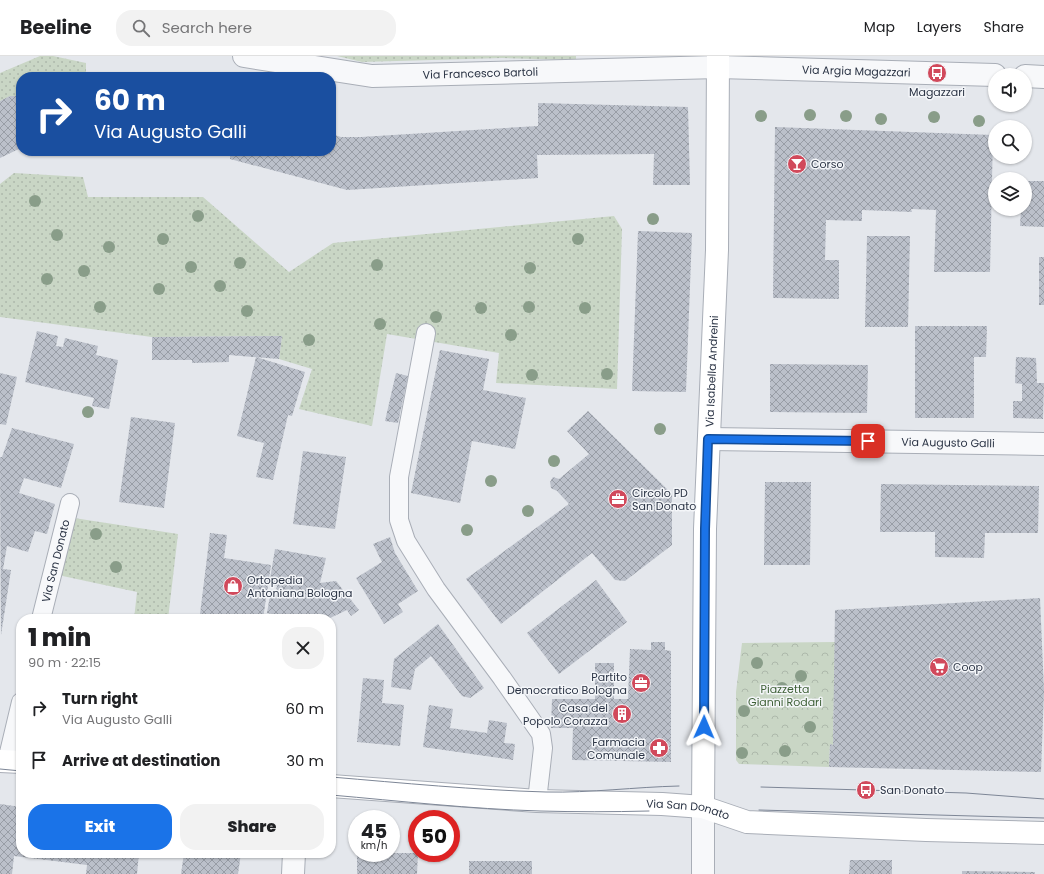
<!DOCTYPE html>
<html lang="en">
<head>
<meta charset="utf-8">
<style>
  body { margin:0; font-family:Poppins,sans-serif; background:#f2f2f2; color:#202124; height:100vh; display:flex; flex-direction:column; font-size:15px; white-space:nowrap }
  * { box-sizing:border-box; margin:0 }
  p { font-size:13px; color:#757577 }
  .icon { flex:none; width:22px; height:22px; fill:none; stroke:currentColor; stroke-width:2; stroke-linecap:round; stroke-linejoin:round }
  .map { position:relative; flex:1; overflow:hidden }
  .details { position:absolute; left:16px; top:558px; width:320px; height:244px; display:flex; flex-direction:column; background:#fff; border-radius:16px; box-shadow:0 1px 3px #0004 }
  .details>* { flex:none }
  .banner { position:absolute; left:16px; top:16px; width:320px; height:84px; border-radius:16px; box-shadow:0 1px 3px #0004; background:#1a4fa0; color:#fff; overflow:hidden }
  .controls { position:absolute; left:988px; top:12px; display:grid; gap:8px }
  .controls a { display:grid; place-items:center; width:44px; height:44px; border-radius:50%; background:#fff; box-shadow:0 1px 3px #0004; font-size:20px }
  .speed { position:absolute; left:348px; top:754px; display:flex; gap:8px; font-size:20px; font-weight:700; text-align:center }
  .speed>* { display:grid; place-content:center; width:52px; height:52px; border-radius:50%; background:#fff; box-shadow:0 1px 3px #0004; line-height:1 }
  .speed small { font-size:10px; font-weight:400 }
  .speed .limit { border:6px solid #d22; background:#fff; color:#111 }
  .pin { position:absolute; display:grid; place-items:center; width:34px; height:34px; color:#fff; margin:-17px; border-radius:8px; box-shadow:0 2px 6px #0006 }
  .me { position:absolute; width:44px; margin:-22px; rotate:1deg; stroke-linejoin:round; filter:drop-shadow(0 0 3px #0008) }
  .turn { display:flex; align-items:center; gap:14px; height:84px; padding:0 12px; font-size:18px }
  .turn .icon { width:52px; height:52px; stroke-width:2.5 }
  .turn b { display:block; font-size:28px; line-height:34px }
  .round { display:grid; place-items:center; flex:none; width:42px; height:42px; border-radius:16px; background:#f2f2f2 }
  .overview { display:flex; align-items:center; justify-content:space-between; height:68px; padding:0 12px }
  h1 { font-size:24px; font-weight:800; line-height:30px }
  .primary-button { display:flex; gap:8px; margin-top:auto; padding:8px 12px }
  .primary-button a { flex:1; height:46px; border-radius:16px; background:#1a73e8; color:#fff; font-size:16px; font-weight:800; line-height:46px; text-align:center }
  .primary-button a+a { background:#f2f2f2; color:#202124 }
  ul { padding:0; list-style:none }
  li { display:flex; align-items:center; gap:12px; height:52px; padding:0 12px }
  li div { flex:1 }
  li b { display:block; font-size:15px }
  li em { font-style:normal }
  header { display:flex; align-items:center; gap:24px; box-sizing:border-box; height:56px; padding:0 20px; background:#fff; border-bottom:1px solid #e0e0e0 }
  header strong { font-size:19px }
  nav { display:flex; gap:22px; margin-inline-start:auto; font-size:14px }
  .search { width:280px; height:36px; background:#f2f2f2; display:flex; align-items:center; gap:10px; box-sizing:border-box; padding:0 14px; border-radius:16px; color:#757577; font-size:15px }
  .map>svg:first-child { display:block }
  .forest { fill:url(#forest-crowns) }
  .garden { fill:url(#garden-dots) }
  .building { fill:url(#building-cross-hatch) }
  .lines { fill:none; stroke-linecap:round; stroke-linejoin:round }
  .service-casing { stroke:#a9aeb7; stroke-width:20 }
  .minor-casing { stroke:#a9aeb7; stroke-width:24 }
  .tertiary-casing { stroke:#a9aeb7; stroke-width:24 }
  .secondary-casing { stroke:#a9aeb7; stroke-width:24 }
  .service { stroke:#f7f8fa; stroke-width:18 }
  .minor { stroke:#f7f8fa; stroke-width:22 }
  .tertiary { stroke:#f7f8fa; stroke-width:22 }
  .secondary { stroke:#fff; stroke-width:22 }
  .tram { stroke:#7d8696; stroke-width:1 }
  .tree { fill:#899d89 }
  .route-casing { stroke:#114b97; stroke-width:10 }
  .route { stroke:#1a73e8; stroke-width:7 }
  .labels { text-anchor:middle; stroke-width:3; stroke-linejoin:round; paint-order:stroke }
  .street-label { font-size:11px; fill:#2b3445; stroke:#f4f6f9 }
  .poi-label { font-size:11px; fill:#2b3445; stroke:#f4f6f9; text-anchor:start }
  .park-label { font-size:11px; fill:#3f6138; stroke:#f4f6f9 }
</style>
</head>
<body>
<header>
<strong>Beeline</strong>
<div class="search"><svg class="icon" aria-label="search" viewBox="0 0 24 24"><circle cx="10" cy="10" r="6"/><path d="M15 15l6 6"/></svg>Search here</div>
<nav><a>Map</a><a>Layers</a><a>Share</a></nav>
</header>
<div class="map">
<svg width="1044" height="818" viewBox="0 0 1044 818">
  <defs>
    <pattern id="forest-crowns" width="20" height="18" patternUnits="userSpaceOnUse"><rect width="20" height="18" fill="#c9d6c5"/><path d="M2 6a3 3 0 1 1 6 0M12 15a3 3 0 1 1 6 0" fill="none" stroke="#adb8ab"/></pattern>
    <pattern id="garden-dots" width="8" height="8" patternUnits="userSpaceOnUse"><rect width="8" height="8" fill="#c9d6c5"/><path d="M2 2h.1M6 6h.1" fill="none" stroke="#adb8ab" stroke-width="1.8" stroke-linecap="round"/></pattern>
    <pattern id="building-cross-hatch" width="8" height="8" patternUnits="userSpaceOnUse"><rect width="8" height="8" fill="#bbc0ca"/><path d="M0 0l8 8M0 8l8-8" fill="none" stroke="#989da6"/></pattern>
  </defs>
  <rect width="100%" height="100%" fill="#e4e7ec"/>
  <path class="forest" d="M835,586l-2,103 -3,-1 -1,23 -90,-3 -3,-4v-68l6,-49z"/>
  <path class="garden" d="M40,0h13l33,7v14h-65v19h-11l-10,5v-28z
    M337,0h239v4l-74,-2 -140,4z
    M14,117l69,4 5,20h115l86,75 44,-29 281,-27 8,13 -5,160 -121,-6 3,-30 -112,-19 -15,92 -73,-17 13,-40 -33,-10 3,-23 -130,1 -152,-20v-133z
    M74,462l104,16 -10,85h-34l3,-27 -79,-17z"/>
  <path class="building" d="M10,40h11v52l-21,10v-57z
    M538,47l150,4 2,78h-37l1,-31 -117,1 1,23 -191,12 -117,-31v-8h101v-17l10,3h20l177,-11z
    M775,71l218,8 -3,137h-56l2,-62 -25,-1 1,3 -50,-2v11l-36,-1 -1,40h14v39l-66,-1z
    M1025,125h19v46l-24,-1 1,-17h4z
    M638,175l54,2 -6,159 -54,-1z
    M867,180h43l-2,91h-43z
    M1039,201h5v48h-5z
    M915,270h72l-1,31h-12v61h-59z
    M37,275l21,5 -2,10 7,1 2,-9 33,8 -2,9 22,5 -9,49 -17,-3 2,-8 -69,-16z
    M282,280l-3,23 -50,-4v7l-37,1v-3h-40v-23z
    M440,294l49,9 -6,31 43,8 -11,51 -43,-8 -12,62 -49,-10z
    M256,301l49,15 -13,44 -4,-1 -15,65 -17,-3 8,-34 -27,-7z
    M1016,301l20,1 1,25h7l-1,36 -30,-1v-17h9v-17l-7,-1z
    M770,308l98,1 -1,48 -97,-1z
    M0,317l17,4 -11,48 -6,-1z
    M396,317l12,3 -10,47 -13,-2z
    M588,355l84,83v51l-47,36 -10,-1 -23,-27 -91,71 -35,-45 103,-75 -12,-13 -6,-3 -1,-6 3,-5 6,2 30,-25 -22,-23z
    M131,361l44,6 -11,85 -45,-6z
    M12,372l62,16 -13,44 -37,-10 -5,15 36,11 -8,30 -12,-3 -7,21 -21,-6 -4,23 8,1 -10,65 -1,-178h2z
    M303,395l43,6 -11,72 -42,-5z
    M765,426h46l-1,83h-46z
    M881,428l158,2 -1,47h-53l-1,25 -49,-1v-25h-55z
    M210,477l17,2 -3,23 47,7 -8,54h-31l-32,-5z
    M390,481l5,16 23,38 -20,13 5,8 -19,12 -28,-46 26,-16 -9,-18z
    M275,493l51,9 -6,25 16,-2 23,29 -8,6 -4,-6 -19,9h-38l1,-1 -24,-5 3,-18 5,1 2,-10 -8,-1z
    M596,524l31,42 -68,52 -32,-41z
    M1040,542l4,93 -3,81 -212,-5 1,-23 3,1 2,-135z
    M96,558l29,4v1h-29z
    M438,568l46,64 -14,10 -8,-2 -31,-40 -16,13 -4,21 -20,-3 3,-28z
    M651,586h14v8l6,1v111l-99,-2 1,-32h-22l1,-29h43v-36h19v36h14l2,-50 21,1z
    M363,622l21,2 -2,23 22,2 -4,41 -43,-4z
    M429,649l24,4 -3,19 37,5 2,-13 18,3 -3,20 11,1 -2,16 -90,-13z
    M0,748l21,3v46h118l-2,21h-51l1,-9 -73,-9 -2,18h-12z
    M350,770h7v15h-8z
    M184,797h57l-3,21h-57z
    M357,797h61l-1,21h-60z
    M850,804h42v14h-43z
    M469,805h63v13h-63z
    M962,815l73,1v2h-73z"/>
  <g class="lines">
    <defs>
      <g id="service">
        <path d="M426,277l-27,144v43l7,21 30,48 66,89 39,56 2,14 -6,53"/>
        <path id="s1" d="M41,563l29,-116"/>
        <path d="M7,705l14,-59"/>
      </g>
      <g id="minor">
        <path id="s2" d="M244,0l128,20 346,-9 277,8"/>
        <path d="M1025,20l19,1"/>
        <path id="s3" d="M709,383l335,5"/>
        <path d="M293,818l1,-21"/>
      </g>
      <path id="tertiary" d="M703,818v-67"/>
      <g id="secondary">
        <path d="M0,705l21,1"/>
        <path id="s4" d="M331,730l206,15 125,3 41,3 44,15 179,8 118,3"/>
        <path id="s5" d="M703,751l2,-278 12,-279 1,-194"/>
      </g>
    </defs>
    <use href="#service" class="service-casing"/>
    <use href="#minor" class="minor-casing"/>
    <use href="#tertiary" class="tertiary-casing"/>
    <use href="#secondary" class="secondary-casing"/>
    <use href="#service" class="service"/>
    <use href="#minor" class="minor"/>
    <use href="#tertiary" class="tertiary"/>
    <use href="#secondary" class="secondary"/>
    <path class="tram" d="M0,713l21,2
      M331,721c72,6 143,13 215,15 45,1 89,-5 133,-6
      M761,731l205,6 78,6
      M331,739c69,6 139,14 209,16 36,1 72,1 109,0
      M759,754l285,8"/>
  </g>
  <g class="tree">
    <circle cx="810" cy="59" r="6"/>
    <circle cx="761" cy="60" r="6"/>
    <circle cx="846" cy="60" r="6"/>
    <circle cx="934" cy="61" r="6"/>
    <circle cx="881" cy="63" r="6"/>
    <circle cx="979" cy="65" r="6"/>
    <circle cx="35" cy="145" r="6"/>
    <circle cx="198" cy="160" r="6"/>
    <circle cx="653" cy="163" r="6"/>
    <circle cx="57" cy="179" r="6"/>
    <circle cx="163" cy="183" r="6"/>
    <circle cx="578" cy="183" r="6"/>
    <circle cx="109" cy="191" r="6"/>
    <circle cx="240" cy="207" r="6"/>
    <circle cx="377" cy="209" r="6"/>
    <circle cx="191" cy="211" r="6"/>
    <circle cx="530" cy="212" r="6"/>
    <circle cx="84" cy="215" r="6"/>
    <circle cx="47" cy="223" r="6"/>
    <circle cx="220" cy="230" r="6"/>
    <circle cx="159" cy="233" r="6"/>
    <circle cx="100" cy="251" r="6"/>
    <circle cx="529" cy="251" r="6"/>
    <circle cx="481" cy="252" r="6"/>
    <circle cx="585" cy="252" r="6"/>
    <circle cx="247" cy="255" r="6"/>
    <circle cx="436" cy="261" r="6"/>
    <circle cx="380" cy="268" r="6"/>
    <circle cx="511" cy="279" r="6"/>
    <circle cx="309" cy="284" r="6"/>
    <circle cx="607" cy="318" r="6"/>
    <circle cx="532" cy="319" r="6"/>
    <circle cx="88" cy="356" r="6"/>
    <circle cx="660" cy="373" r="6"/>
    <circle cx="554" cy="405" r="6"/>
    <circle cx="491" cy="425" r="6"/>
    <circle cx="528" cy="455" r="6"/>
    <circle cx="467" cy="474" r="6"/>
    <circle cx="96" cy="478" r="6"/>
    <circle cx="116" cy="511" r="6"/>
    <circle cx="757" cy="607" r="6"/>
    <circle cx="801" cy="620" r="6"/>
    <circle cx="782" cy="632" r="6"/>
    <circle cx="744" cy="655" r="6"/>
    <circle cx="810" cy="671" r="6"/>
    <circle cx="785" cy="695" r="6"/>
    <circle cx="742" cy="697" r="6"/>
  </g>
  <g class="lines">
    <defs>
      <path id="route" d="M704,671l1,-198 3,-90 160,2"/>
    </defs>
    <use href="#route" class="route-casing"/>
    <use href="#route" class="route"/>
  </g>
  <defs>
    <symbol id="bus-disc" viewBox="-11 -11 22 22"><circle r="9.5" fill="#d1495b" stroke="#f4f6f9"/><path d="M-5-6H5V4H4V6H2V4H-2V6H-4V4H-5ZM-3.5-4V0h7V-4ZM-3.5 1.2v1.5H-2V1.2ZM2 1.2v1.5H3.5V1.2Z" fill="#fff"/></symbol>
    <symbol id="bar-disc" viewBox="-11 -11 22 22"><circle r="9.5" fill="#d1495b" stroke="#f4f6f9"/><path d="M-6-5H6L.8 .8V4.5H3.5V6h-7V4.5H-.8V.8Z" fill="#fff"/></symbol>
    <symbol id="office-disc" viewBox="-11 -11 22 22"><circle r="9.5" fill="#d1495b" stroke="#f4f6f9"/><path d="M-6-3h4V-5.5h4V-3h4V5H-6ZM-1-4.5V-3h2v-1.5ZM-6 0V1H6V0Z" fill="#fff"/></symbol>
    <symbol id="shop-disc" viewBox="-11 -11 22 22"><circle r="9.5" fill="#d1495b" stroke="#f4f6f9"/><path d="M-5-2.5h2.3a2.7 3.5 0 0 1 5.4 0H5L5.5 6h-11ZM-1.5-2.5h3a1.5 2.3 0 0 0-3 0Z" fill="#fff"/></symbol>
    <symbol id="supermarket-disc" viewBox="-11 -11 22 22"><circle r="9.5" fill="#d1495b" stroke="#f4f6f9"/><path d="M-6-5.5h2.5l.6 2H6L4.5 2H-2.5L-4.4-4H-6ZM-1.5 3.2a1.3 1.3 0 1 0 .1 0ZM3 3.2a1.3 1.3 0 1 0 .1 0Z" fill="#fff"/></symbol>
    <symbol id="building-disc" viewBox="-11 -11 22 22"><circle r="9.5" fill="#d1495b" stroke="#f4f6f9"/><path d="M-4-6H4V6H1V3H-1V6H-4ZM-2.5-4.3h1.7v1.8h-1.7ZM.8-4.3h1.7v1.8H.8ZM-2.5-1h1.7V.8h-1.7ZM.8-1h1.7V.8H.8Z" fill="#fff"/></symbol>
    <symbol id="pharmacy-disc" viewBox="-11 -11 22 22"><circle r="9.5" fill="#d1495b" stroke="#f4f6f9"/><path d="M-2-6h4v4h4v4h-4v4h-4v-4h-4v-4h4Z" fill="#fff"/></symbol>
  </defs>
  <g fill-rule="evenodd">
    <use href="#bus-disc" x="926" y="6" width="22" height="22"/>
    <use href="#bar-disc" x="786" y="97" width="22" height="22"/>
    <use href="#office-disc" x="607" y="432" width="22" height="22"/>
    <use href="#shop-disc" x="222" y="519" width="22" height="22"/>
    <use href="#supermarket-disc" x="928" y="600" width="22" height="22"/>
    <use href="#office-disc" x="630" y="616" width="22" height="22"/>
    <use href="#building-disc" x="611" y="647" width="22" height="22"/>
    <use href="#pharmacy-disc" x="648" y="681" width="22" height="22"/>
    <use href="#bus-disc" x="855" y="723" width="22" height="22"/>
  </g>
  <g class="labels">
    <g class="street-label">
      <text dy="4" stroke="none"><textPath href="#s2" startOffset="614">Via Argia Magazzari</textPath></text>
      <text dy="4" stroke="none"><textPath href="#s2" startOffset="238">Via Francesco Bartoli</textPath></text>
      <text dy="4" stroke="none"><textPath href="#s5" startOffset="436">Via Isabella Andreini</textPath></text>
      <text dy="4" stroke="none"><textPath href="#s3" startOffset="239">Via Augusto Galli</textPath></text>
      <text dy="4" stroke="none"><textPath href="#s1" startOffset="60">Via San Donato</textPath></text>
      <text dy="4" stroke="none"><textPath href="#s4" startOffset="358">Via San Donato</textPath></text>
    </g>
    <g class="poi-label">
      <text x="937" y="40" text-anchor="middle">Magazzari</text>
      <text x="811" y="112">Corso</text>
      <text x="632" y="441">Circolo PD<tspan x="632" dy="13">San Donato</tspan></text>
      <text x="247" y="528">Ortopedia<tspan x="247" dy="13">Antoniana Bologna</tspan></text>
      <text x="953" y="615">Coop</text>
      <text x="627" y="625" text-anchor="end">Partito<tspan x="627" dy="13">Democratico Bologna</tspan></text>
      <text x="608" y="656" text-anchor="end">Casa del<tspan x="608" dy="13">Popolo Corazza</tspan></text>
      <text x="645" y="690" text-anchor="end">Farmacia<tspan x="645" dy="13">Comunale</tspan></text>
      <text x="880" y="738">San Donato</text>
    </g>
    <g class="park-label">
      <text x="785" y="637">Piazzetta<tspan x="785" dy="13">Gianni Rodari</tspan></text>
    </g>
  </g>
</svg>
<div class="controls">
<a><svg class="icon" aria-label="sound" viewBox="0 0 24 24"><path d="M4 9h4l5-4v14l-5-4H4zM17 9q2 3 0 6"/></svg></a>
<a><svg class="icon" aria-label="search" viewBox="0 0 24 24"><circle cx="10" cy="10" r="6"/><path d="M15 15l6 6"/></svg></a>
<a><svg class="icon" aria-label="layers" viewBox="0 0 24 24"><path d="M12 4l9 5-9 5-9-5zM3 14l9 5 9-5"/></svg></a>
</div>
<div class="speed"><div>45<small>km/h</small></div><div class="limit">50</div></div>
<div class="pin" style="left:868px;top:385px;background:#d93025"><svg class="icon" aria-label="arrive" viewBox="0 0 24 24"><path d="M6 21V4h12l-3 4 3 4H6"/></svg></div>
<svg class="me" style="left:704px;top:671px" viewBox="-20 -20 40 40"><path d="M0-17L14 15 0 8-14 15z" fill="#1a73e8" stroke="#fff" stroke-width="4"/></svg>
<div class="banner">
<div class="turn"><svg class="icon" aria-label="right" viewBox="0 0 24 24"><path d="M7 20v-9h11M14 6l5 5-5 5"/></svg><div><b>60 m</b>Via Augusto Galli</div></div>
</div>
<section class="details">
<div class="overview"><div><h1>1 min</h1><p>90 m · 22:15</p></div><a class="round"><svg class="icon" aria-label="close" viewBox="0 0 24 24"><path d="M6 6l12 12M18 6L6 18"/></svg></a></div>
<ul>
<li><svg class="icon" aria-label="right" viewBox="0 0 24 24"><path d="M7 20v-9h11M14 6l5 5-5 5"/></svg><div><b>Turn right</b><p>Via Augusto Galli</p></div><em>60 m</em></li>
<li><svg class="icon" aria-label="arrive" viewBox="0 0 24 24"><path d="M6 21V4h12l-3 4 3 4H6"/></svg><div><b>Arrive at destination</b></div><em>30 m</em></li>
</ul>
<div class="primary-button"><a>Exit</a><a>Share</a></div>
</section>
</div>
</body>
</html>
